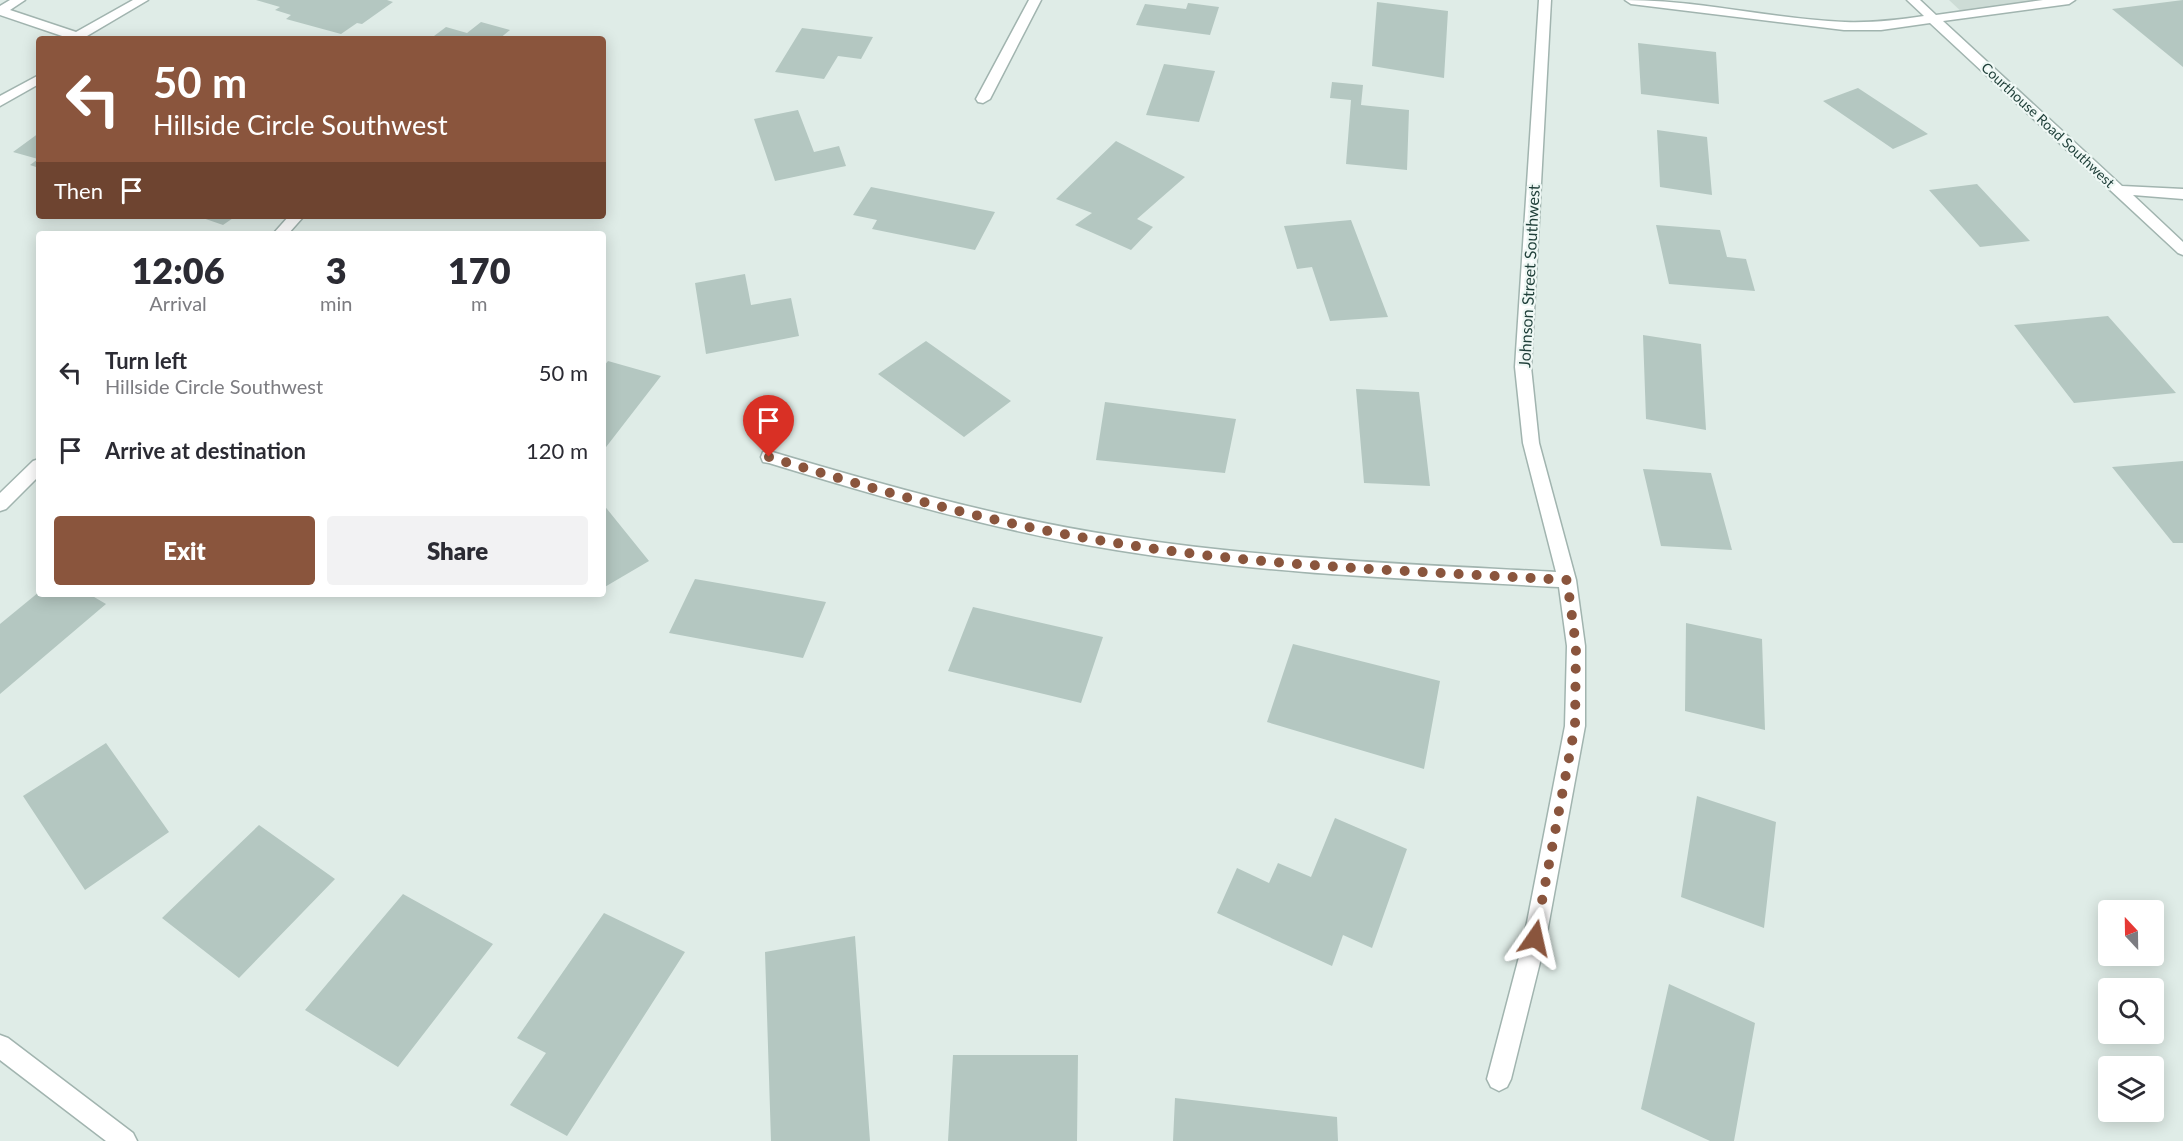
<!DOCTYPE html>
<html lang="en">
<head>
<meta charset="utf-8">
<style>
  body { margin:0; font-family:Lato,sans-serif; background:#f2f2f3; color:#2b2b33; height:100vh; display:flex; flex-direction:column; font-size:22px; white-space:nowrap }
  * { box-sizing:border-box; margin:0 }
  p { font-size:20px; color:#7c7c81 }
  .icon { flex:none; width:33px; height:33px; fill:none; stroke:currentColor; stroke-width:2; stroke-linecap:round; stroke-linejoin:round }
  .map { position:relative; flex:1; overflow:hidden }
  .sheet { position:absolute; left:36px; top:231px; width:570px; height:366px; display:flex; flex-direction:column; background:#fff; border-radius:6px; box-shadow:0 3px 15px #0003 }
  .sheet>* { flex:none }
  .top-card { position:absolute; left:36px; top:36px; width:570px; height:183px; border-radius:6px; box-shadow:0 3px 15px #0003; background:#8a553d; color:#fff; overflow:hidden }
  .needle { width:39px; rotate:338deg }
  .fabs { position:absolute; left:2098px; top:900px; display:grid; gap:12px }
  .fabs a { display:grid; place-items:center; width:66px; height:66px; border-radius:6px; background:#fff; box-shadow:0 3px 15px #0003; font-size:30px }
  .pin { position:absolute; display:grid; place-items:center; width:51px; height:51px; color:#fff; margin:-62px -26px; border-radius:50% 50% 50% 0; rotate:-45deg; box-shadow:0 0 6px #0007 }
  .pin .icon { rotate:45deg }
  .me { position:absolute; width:66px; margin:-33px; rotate:11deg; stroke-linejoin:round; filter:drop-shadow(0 0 4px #0008) }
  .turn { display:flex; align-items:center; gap:21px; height:126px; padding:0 18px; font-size:27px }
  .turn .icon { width:78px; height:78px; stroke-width:2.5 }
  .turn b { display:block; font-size:42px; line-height:51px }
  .then { display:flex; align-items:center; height:57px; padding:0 18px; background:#0003; gap:12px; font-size:22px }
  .eta { display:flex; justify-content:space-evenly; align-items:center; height:102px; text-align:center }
  .eta b { font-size:36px; font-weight:800; line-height:42px }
  .action { display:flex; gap:12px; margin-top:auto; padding:12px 18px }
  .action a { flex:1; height:69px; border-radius:6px; background:#8a553d; color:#fff; font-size:24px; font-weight:800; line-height:69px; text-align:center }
  .action a+a { background:#f2f2f3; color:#2b2b33 }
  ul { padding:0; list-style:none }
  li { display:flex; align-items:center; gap:18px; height:78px; padding:0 18px }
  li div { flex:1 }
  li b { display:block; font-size:22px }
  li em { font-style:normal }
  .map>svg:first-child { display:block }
  .built { fill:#cddcd6 }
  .building { fill:#b4c7c1 }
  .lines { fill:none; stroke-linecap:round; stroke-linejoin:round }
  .minor-casing { stroke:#a1b4af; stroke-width:3 }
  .minor { fill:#fff; fill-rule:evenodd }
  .route { stroke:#8a553d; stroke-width:10; stroke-dasharray:0 18 }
  .labels { text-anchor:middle; stroke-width:4.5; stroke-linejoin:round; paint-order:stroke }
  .far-street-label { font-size:14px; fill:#1e3e38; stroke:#eff8f5 }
  .street-label { font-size:16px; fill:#1e3e38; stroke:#eff8f5 }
</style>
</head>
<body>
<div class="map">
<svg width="2183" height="1141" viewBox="0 0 2183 1141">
  <rect width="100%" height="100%" fill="#dfece7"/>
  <path class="built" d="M1949,0h130l-113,16z"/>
  <path class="building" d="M256,0h131l6,2 -31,22 -5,-1 -16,11 -55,-15 5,-4 -16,-5 5,-3z
    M2183,0v67l-71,-58z
    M1377,2l71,9 -4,67 -72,-12z
    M1188,3l31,4 -9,28 -74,-10 9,-21 41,5z
    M481,22l29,8 -11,9h-69l16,-12 21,6z
    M802,28l71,9 -12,22 -23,-3 -14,23 -49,-7z
    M1638,43l78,9 3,52 -78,-10z
    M1164,64l51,7 -16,51 -53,-7z
    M1332,82l31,3 -2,20 48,5 -2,60 -61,-6 5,-64 -21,-2z
    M1858,88l70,46 -35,15 -70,-48z
    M798,110l16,42 25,-6 7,20 -71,15 -21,-62z
    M1657,130l50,7 5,58 -52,-8z
    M39,133v35l-9,-3 8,-6 -25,-7z
    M1116,141l69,36 -48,42 16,8 -22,23 -56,-25 17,-12 -36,-14z
    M1977,184l53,57 -50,6 -51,-57z
    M871,187l124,25 -20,38 -103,-21 5,-9 -24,-5z
    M197,216h39l-13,9z
    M1351,220l37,97 -58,4 -18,-54 -15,2 -13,-43z
    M1656,225l64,5 7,27 19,2 9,32 -86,-7z
    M745,274l6,31 40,-7 8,38 -93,18 -11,-71z
    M2108,316l68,77 -102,10 -60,-78z
    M1643,335l58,9 5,86 -60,-11z
    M926,341l85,60 -47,36 -86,-63z
    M608,361l53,15 -58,75v-84z
    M1356,389l63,3 11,94 -66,-3z
    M1105,402l131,17 -11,54 -129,-13z
    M2183,461v82h-10l-61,-76z
    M1643,469l68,4 21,77 -71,-4z
    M603,504l46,57 -46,27z
    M695,579l131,23 -23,56 -134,-25z
    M39,592v2h50l17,10 -106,90v-70z
    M973,607l130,30 -22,66 -133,-32z
    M1686,623l76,16 3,91 -80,-19z
    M1293,644l147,37 -16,88 -157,-47z
    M106,743l63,89 -84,58 -62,-94z
    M1697,796l79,26 -12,106 -83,-31z
    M1335,818l72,31 -35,99 -29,-13 -11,31 -115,-53 20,-45 32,15 9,-20 33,14z
    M259,825l76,54 -96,99 -77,-60z
    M403,894l90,50 -95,123 -93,-57z
    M604,913l81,39 -118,184 -57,-31 36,-52 -29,-15z
    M855,936l15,205h-99l-6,-189z
    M1669,984l86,39 -21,118h-24l-69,-32z
    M953,1055h125l-1,86h-129z
    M1175,1098l162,19 1,24h-165z"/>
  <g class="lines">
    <defs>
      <path id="minor" d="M10,0h15l-15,10 66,22 57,-32h15l-61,36 2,3h-18l-71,-24v-9z
        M1029,0h12l-51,99 -7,4 -5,-1 -2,-3z
        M1539,0h12l-20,367 8,76 37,137 9,66v80l-39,212 -35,141 -4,8 -8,4 -8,-4 -4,-8 37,-141 41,-212 2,-80 -8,-59c-148,-8 -296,-13 -443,-37 -118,-19 -233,-52 -347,-87l-6,-1 -2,-5 2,-5 6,-1c114,34 230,67 348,85 145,23 292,28 439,36l-33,-129 -8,-76z
        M1625,0c74,0 147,19 220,22 27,1 52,-2 79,-6l-17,-16h13l16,15 107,-15h32l-6,4 -126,17 179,165 61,3v10l-50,-4 50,47v13l-5,-2 -248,-230 -49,7h-37l-213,-26z
        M39,75v9l-39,22v-10z
        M289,216h15l-16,18h-15z
        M39,459v17l-33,33 -6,2v-18l33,-32z
        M0,1035l8,3 125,95 4,8h-31l-106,-81z"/>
    </defs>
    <use href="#minor" class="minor-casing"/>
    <use href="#minor" class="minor"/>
  </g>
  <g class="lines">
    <path class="route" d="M769,457c113,35 229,68 347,86 148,24 301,28 451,37l9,66 -1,80 -40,212"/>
  </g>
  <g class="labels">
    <g class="far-street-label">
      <text transform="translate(2048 125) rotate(43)" y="5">Courthouse Road Southwest</text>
    </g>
    <g class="street-label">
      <text transform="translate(1529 276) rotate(-87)" y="6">Johnson Street Southwest</text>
    </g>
  </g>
</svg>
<div class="fabs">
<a><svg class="needle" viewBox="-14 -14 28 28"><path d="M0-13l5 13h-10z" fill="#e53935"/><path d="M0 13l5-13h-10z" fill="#7c7c81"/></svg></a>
<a><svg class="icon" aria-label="search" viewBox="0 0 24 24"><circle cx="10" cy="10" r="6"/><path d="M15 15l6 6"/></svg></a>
<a><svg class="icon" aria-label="layers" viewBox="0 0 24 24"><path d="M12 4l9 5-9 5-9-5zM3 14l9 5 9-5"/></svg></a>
</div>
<div class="pin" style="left:769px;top:457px;background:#d93025"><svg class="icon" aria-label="arrive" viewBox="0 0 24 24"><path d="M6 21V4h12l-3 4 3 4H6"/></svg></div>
<svg class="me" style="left:1535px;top:938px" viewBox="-20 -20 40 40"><path d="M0-17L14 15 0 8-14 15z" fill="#8a553d" stroke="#fff" stroke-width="4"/></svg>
<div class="top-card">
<div class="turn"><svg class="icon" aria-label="left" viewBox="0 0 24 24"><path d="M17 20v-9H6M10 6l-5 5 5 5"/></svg><div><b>50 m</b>Hillside Circle Southwest</div></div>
<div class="then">Then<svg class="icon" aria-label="arrive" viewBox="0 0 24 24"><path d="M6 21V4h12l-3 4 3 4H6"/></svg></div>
</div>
<section class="sheet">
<div class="eta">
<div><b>12:06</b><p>Arrival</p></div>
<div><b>3</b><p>min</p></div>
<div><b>170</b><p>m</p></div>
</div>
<ul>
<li><svg class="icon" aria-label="left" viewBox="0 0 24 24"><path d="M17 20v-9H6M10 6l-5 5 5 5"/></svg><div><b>Turn left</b><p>Hillside Circle Southwest</p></div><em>50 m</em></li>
<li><svg class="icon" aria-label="arrive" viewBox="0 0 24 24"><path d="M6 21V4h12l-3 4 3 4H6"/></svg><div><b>Arrive at destination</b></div><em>120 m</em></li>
</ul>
<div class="action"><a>Exit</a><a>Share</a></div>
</section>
</div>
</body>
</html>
